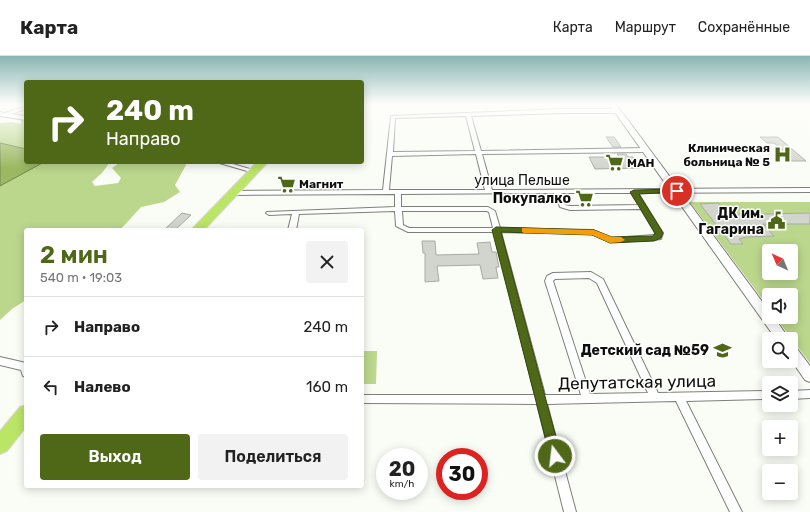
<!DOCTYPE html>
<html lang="ru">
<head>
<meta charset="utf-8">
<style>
  body { margin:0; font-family:Rubik,sans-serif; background:#f2f2f2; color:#222; height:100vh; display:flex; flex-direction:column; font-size:15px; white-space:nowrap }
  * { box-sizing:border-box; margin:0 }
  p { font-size:13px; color:#767676 }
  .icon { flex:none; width:22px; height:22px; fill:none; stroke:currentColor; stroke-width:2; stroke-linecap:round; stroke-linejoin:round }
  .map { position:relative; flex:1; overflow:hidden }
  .panel { position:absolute; left:24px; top:172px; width:340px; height:260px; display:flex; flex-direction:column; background:#fff; border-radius:4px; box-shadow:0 2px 10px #0003 }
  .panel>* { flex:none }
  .hud { position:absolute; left:24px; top:24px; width:340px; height:84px; border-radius:4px; box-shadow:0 2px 10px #0003; background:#4f6818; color:#fff; overflow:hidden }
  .needle { width:26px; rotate:316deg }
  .fabs { position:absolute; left:762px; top:188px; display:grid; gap:8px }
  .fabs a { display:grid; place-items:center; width:36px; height:36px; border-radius:4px; background:#fff; box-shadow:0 2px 10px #0003; font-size:20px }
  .speed { position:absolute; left:376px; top:392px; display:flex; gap:8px; font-size:20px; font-weight:700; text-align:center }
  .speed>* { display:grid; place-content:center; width:52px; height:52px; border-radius:50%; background:#fff; box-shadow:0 2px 10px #0003; line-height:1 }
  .speed small { font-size:10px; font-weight:400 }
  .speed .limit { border:6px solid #d22; background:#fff; color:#111 }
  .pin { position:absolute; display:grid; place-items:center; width:34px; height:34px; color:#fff; margin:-17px; border:2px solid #fff; border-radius:50%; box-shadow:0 1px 4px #0007 }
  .me { position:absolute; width:44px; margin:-22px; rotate:345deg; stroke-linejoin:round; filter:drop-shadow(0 0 3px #0008) }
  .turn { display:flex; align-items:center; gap:14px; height:84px; padding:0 16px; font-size:18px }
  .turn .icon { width:52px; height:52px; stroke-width:2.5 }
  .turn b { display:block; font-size:28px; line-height:34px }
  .round { display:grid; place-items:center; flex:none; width:42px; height:42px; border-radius:4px; background:#f2f2f2 }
  .summary { display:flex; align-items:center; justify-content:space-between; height:68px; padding:0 16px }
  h1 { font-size:24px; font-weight:600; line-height:30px; color:#4f6818 }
  .action { display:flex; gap:8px; margin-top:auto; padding:8px 16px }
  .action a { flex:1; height:46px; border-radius:4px; background:#4f6818; color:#fff; font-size:16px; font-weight:600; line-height:46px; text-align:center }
  .action a+a { background:#f2f2f2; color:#222 }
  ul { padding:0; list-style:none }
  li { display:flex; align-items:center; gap:12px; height:60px; padding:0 16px; border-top:1px solid #e0e0e0 }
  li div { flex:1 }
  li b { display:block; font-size:15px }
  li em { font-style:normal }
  header { display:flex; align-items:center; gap:24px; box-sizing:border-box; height:56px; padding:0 20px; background:#fff; border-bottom:1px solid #e0e0e0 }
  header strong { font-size:19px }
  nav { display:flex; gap:22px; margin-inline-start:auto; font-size:14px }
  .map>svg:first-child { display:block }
  .green { fill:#bbd78c; fill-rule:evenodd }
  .water { fill:#9bb963; stroke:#71864a }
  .building { fill:#d2d5ce; stroke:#a8aba4 }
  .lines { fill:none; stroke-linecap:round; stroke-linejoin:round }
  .street-casing { stroke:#7d8079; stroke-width:2 }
  .secondary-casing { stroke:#7d8079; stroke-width:2 }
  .highway-casing { stroke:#d9d9d8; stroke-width:2 }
  .street { fill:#fff; fill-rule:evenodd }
  .secondary { fill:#fff; fill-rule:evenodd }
  .highway { fill:#bbe567; fill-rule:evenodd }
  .route { fill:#4f6818; stroke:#334410 }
  .slow { fill:#f59e0b }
  .labels { text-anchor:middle; stroke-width:3; stroke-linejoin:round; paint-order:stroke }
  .far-poi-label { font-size:12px; font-weight:bold; fill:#0f100e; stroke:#fff; text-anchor:start }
  .street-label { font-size:14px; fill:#0f100e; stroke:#fff }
  .poi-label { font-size:14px; font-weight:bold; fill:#0f100e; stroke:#fff; text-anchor:end }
  .near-street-label { font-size:17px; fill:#0f100e; stroke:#fff }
</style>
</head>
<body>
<header>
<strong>Карта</strong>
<nav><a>Карта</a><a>Маршрут</a><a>Сохранённые</a></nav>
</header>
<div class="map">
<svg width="810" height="456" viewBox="0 0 810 456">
  <rect width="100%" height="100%" fill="#fafdf6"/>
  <path class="green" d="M26,63v43h84l-8,11 -10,9 3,4 23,-3 3,-5 -9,-10 7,-5 -1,-1h67l1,3 -11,20 5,7 -16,10 -23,5 -21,23h-94v70l-14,9 -12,11v-197l12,-1 9,2v-4z
    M690,146h120v161l-35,-46h16v-22h-22v13zM769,195h22v22h-22z
    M362,295h15l-1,33h-14z"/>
  <path class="water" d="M0,87l26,6v13h18l-44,24z"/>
  <path class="building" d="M606,81h8l7,10h-8z
    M760,81h18l28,24h-20l-7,-7h8l-13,-11h-7z
    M617,98h9l2,3h5l7,11 -45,1 -6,-12h31z
    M718,147l10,12 82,-2v11h-47l11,12 -28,1 -7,2 4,5h-12l-31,-40z
    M182,157l9,2 -16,15h-11z
    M422,185h13l1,14 43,-1 -2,-11 13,-1 2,10h4l3,15h-3l2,11 -15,1 -3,-14 -43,1 2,15 -14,1v-29h-2z"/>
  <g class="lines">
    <defs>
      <path id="street" d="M26,50v3l-15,5 15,2v4l-26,-4v-4l5,1z
        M562,53h54l3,2 -3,2h-54l-91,3 10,35 164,-3 3,2 -3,2 -163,2 10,36 318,-2v4l-172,1 25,40 -2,6 -7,1 -44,2 -18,-8 -91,-2 44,163h36l-36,-114 2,-5 6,-3 38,-1 12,7 1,2 54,112 111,-2v8l-83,2 56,111h-12l-54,-111 -129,3 29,108h-12l-27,-108 -175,-1v-8h173l-41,-163h-86l-12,-6 -1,-15 -96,3 -3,16h-8l4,-16 -23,1 -3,-2 1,-1 128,-5v-13l-162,1 -3,-2 3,-2 150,-1 8,-74zM466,60l9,35 -82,1 2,-34zM476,98l9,36h-96l3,-34zM554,137l6,14 10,3 71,-1 14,24v2l-44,3 -18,-8 -93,-2 -5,-17 -7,-4h-87v-13zM561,137h70l8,12 -69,1 -5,-1zM402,155h85l2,1 4,16h-84l-6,-3zM589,222l8,5 51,110 -58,1 -37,-113 2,-2z
        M216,106h10l31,9 -3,2z
        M0,301l26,6v14l-3,-1 -2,-6 -21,-5z
        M810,334v8l-19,1v-8z"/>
      <path id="secondary" d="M609,48h7l153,207v6h5l15,22h-13z
        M791,289l4,1 15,20v16l-5,-2 -14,-20z"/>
      <path id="highway" d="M257,106h11l-64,68h-13z
        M26,349v22l-19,24 -7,3v-23l20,-24z"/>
    </defs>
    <use href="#street" class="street-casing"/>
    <use href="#secondary" class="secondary-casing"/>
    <use href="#highway" class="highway-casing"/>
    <use href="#street" class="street"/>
    <use href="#secondary" class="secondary"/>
    <use href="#highway" class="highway"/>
  </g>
  <linearGradient id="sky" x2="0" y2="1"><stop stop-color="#89b6b3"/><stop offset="0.43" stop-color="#fdfefb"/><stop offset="1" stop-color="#fdfefb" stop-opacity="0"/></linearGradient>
  <rect width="810" height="112" fill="url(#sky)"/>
  <path class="route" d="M677,133h2v3l-40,2 24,39 -2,5 -7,3 -44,2 -18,-8 -91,-3 60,224 -1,4 -5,2 -4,-2 -59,-230 4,-3 98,3 18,7 41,-1 2,-3 -25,-41 4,-2z"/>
  <path class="slow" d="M522,172l72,2 18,7h9l4,3 -4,2 -11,1 -18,-8 -68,-2 -2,-1z"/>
  <defs>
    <symbol id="hospital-bare" viewBox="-9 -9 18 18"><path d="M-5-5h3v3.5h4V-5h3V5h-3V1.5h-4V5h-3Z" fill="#4f6818" stroke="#fff" stroke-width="2.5" paint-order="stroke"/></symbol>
    <symbol id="supermarket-bare" viewBox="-9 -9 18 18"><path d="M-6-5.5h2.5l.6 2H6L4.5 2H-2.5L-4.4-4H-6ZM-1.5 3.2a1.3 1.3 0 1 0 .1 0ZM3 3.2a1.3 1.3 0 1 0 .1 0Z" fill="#4f6818" stroke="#fff" stroke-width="2.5" paint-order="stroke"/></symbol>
    <symbol id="civic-bare" viewBox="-9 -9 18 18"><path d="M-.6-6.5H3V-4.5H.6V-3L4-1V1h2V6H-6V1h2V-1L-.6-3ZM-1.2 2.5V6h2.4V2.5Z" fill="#4f6818" stroke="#fff" stroke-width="2.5" paint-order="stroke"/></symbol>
    <symbol id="school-bare" viewBox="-9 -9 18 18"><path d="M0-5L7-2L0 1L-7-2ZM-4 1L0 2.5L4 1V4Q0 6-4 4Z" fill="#4f6818" stroke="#fff" stroke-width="2.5" paint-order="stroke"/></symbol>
  </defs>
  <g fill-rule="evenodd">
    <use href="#hospital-bare" x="770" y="86" width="25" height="25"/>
    <use href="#supermarket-bare" x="602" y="94" width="25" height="25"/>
    <use href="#supermarket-bare" x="274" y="116" width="25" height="25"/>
    <use href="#supermarket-bare" x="572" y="130" width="25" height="25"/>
    <use href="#civic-bare" x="764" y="152" width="25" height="25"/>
    <use href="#school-bare" x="710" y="282" width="25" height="25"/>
  </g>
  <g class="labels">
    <g class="far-poi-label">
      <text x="770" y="96" text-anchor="end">Клиническая<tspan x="770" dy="14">больница № 5</tspan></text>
      <text x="627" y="111">МАН</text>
      <text x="299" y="132">Магнит</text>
    </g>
    <g class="street-label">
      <text x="522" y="129">улица Пельше</text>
    </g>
    <g class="poi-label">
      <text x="571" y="147">Покупалко</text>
      <text x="764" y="162">ДК им.<tspan x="764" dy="16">Гагарина</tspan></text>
      <text x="709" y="299">Детский сад №59</text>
    </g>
    <g class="near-street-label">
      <text transform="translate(637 326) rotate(-1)" y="6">Депутатская улица</text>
    </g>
  </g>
</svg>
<div class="fabs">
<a><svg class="needle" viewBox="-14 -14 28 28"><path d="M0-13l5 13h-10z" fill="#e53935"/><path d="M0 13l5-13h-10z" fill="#767676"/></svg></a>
<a><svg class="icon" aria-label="sound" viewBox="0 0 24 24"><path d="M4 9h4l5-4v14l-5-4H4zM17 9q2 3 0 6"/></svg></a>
<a><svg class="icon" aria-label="search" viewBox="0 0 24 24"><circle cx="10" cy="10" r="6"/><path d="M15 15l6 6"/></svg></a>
<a><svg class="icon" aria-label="layers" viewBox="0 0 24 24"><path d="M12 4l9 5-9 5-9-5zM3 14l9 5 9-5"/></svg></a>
<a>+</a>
<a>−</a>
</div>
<div class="speed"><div>20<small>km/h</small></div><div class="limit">30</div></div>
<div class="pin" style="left:677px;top:135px;background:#d93025"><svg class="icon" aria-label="arrive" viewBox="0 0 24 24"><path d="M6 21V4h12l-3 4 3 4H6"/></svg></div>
<svg class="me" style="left:555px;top:400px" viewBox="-20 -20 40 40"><circle r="17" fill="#4f6818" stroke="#fff" stroke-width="3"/><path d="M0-11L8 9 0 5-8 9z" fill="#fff"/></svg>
<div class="hud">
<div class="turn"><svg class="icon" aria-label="right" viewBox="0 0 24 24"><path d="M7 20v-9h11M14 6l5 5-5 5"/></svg><div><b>240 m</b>Направо</div></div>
</div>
<section class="panel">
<div class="summary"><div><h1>2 мин</h1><p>540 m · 19:03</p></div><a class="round"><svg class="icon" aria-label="close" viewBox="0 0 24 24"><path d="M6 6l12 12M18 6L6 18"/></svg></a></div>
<ul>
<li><svg class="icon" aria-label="right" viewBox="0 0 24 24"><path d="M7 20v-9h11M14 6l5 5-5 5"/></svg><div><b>Направо</b></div><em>240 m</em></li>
<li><svg class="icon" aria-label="left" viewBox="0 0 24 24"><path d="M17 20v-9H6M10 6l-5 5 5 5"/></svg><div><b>Налево</b></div><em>160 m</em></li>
</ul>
<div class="action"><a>Выход</a><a>Поделиться</a></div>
</section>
</div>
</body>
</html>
